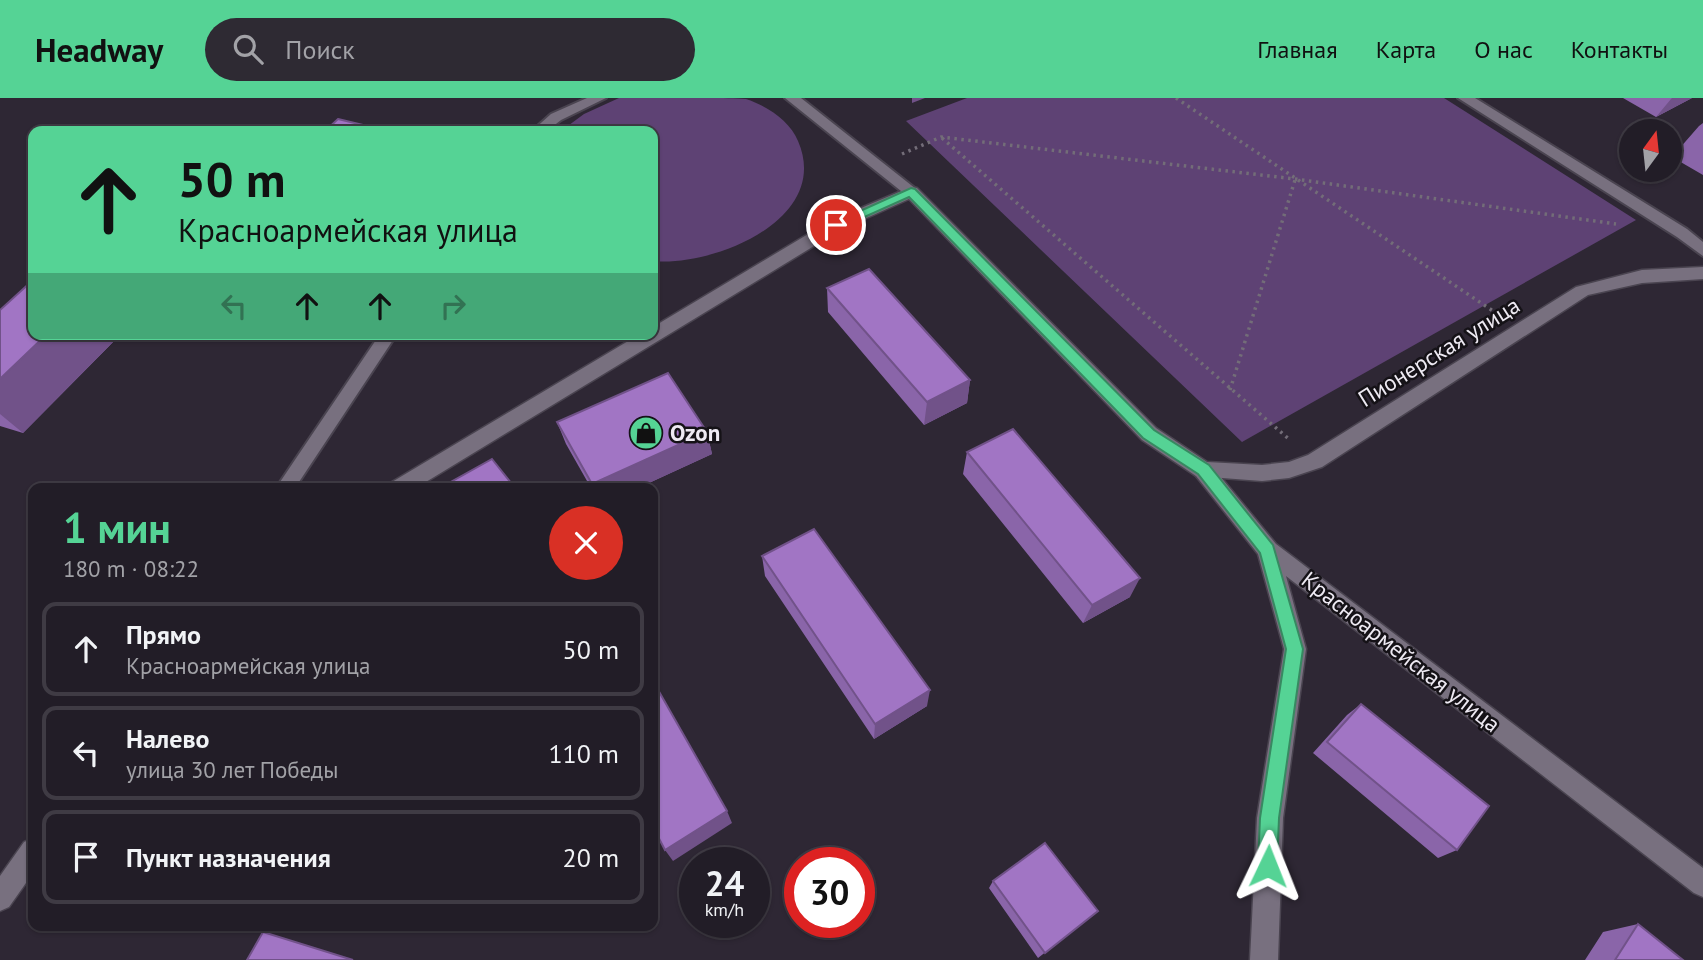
<!DOCTYPE html>
<html lang="ru">
<head>
<meta charset="utf-8">
<style>
  body { margin:0; font-family:"PT Sans",sans-serif; background:#2e2a33; color:#f1f3f6; height:100vh; display:flex; flex-direction:column; font-size:26px; white-space:nowrap }
  * { box-sizing:border-box; margin:0 }
  p { font-size:23px; color:#a2a2a7 }
  .icon { flex:none; width:38px; height:38px; fill:none; stroke:currentColor; stroke-width:2; stroke-linecap:round; stroke-linejoin:round }
  .map { position:relative; flex:1; overflow:hidden }
  .drawer { position:absolute; left:28px; top:385px; width:630px; height:448px; display:flex; flex-direction:column; background:#221d27; border-radius:14px; box-shadow:0 2px 5px #0004,0 0 0 2px #3f3b44 }
  .drawer>* { flex:none }
  .banner { position:absolute; left:28px; top:28px; width:630px; height:214px; border-radius:14px; box-shadow:0 2px 5px #0004,0 0 0 2px #3f3b44; background:#55d395; color:#111; overflow:hidden }
  .needle { width:46px; rotate:15deg }
  .tools { position:absolute; left:1619px; top:21px; display:grid; gap:14px }
  .tools a { display:grid; place-items:center; width:63px; height:63px; border-radius:50%; background:#221d27; box-shadow:0 2px 5px #0004,0 0 0 2px #3f3b44; font-size:35px }
  .speed { position:absolute; left:679px; top:749px; display:flex; gap:14px; font-size:35px; font-weight:700; text-align:center }
  .speed>* { display:grid; place-content:center; width:91px; height:91px; border-radius:50%; background:#221d27; box-shadow:0 2px 5px #0004,0 0 0 2px #3f3b44; line-height:1 }
  .speed small { font-size:18px; font-weight:400 }
  .speed .limit { border:10px solid #d22; background:#fff; color:#111 }
  .pin { position:absolute; display:grid; place-items:center; width:60px; height:60px; color:#fff; margin:-30px; border:4px solid #fff; border-radius:50%; box-shadow:0 2px 7px #0007 }
  .me { position:absolute; width:77px; margin:-38px; rotate:2deg; stroke-linejoin:round; filter:drop-shadow(0 0 5px #0008) }
  .turn { display:flex; align-items:center; gap:24px; height:147px; padding:0 35px; font-size:32px }
  .turn .icon { width:91px; height:91px; stroke-width:2.5 }
  .turn b { display:block; font-size:49px; line-height:60px }
  .lanes { display:flex; align-items:center; height:66px; padding:0 35px; background:#0003; justify-content:center; gap:35px; direction:ltr }
  .lanes .off { opacity:.35 }
  .round { display:grid; place-items:center; flex:none; width:74px; height:74px; border-radius:37px; background:#2e2a33 }
  .summary { display:flex; align-items:center; justify-content:space-between; height:119px; padding:0 35px }
  h1 { font-size:42px; font-weight:800; line-height:52px; color:#55d395 }
  ul { padding:0; list-style:none }
  li { display:flex; align-items:center; gap:21px; height:94px; margin:0 14px 10px; padding:0 21px; border:4px solid #3f3b44; border-radius:14px }
  li div { flex:1 }
  li b { display:block; font-size:26px }
  li em { font-style:normal }
  header { display:flex; align-items:center; gap:42px; box-sizing:border-box; height:98px; padding:0 35px; background:#55d395; color:#111 }
  header strong { font-size:33px }
  nav { display:flex; gap:38px; margin-inline-start:auto; font-size:24px }
  .search { width:490px; height:63px; background:#2e2a33; display:flex; align-items:center; gap:18px; box-sizing:border-box; padding:0 24px; border-radius:38px; color:#a2a2a7; font-size:26px }
  .map>svg:first-child { display:block }
  .green { fill:#5e4274 }
  .lines { fill:none; stroke-linecap:round; stroke-linejoin:round }
  .lane-casing { stroke:#4a4450; stroke-width:4 }
  .street-casing { stroke:#4a4450; stroke-width:3 }
  .secondary-casing { stroke:#4a4450; stroke-width:3 }
  .path { stroke:#736d78; stroke-width:3.5; stroke-dasharray:2.5 4.5; stroke-linecap:butt }
  .lane { fill:#78707f; fill-rule:evenodd }
  .street { fill:#78707f; fill-rule:evenodd }
  .secondary { fill:#78707f; fill-rule:evenodd }
  .wall { fill:#8a65a9 }
  .shaded-wall { fill:#715289 }
  .building { fill:#a175c4; stroke:#715289; stroke-width:2 }
  .route { fill:#55d395; stroke:#378961; stroke-width:2 }
  .labels { text-anchor:middle; stroke-width:5; stroke-linejoin:round; paint-order:stroke }
  .street-label { font-size:23px; fill:#eeeaf3; stroke:#151217 }
  .poi-label { font-size:23px; font-weight:bold; fill:#eeeaf3; stroke:#151217; text-anchor:start }
</style>
</head>
<body>
<header>
<strong>Headway</strong>
<div class="search"><svg class="icon" aria-label="search" viewBox="0 0 24 24"><circle cx="10" cy="10" r="6"/><path d="M15 15l6 6"/></svg>Поиск</div>
<nav><a>Главная</a><a>Карта</a><a>О нас</a><a>Контакты</a></nav>
</header>
<div class="map">
<svg width="1703" height="862" viewBox="0 0 1703 862">
  <rect width="100%" height="100%" fill="#2e2734"/>
  <path class="green" d="M619,0c30,0 60,0 90,0 12,0 27,0 37,1 21,7 44,22 52,42 34,78 -84,126 -145,120v-130h-92l23,-17z
    M967,0h477l192,122 -394,222 -336,-321z"/>
  <g class="lines">
    <defs>
      <path id="lane" d="M587,0h19l-45,22 -14,11h-15l19,-17z
        M785,0h16l115,91 2,3 -2,3h-10z
        M1458,0h17l212,131 16,13v14l-26,-19z
        M380,236h17l-102,154h-19z"/>
      <path id="street" d="M1203,364l7,2 66,80 427,324v29l-9,-4 -408,-317 20,73 -23,169 -5,142h-28l7,-142 27,-169 -26,-95 -62,-78 -3,-6 3,-6z"/>
      <path id="secondary" d="M911,89l6,1 239,240 51,34 55,3 27,-3 19,-7 268,-168 66,-17 61,-3v12l-61,4 -54,12 -266,172 -33,11 -27,3 -66,-5 -54,-36 -233,-241 -67,30 -426,259h-27l3,-6 248,-148h13v-7l177,-106z
        M33,740v35l-24,34 -9,4v-35l24,-34z"/>
    </defs>
    <use href="#lane" class="lane-casing"/>
    <use href="#street" class="street-casing"/>
    <use href="#secondary" class="secondary-casing"/>
    <path class="path" d="M1176,0l320,215
      M942,40l348,302
      M902,56l39,-17 354,42 321,45
      M1230,292l65,-210"/>
    <use href="#lane" class="lane"/>
    <use href="#street" class="street"/>
    <use href="#secondary" class="secondary"/>
  </g>
  <path class="wall" d="M1623,0h69l-36,19z
    M1703,25v52l-31,-18 27,-31z
    M827,190l143,92 -3,23 -43,22 -96,-113z
    M0,212l33,24h88l-98,99 -23,-7z
    M557,324l150,10 5,22 -74,34h-47l-25,-44z
    M967,354l163,145 -47,26 -120,-149z
    M762,458l165,150 -53,33 -109,-163z
    M1361,606l96,146 -19,8 -125,-105 34,-38z
    M993,783l105,30 -60,47 -49,-70z
    M1638,826l45,36h-98l18,-28z"/>
  <path class="shaded-wall" d="M912,0h13l-13,5z
    M1672,0h20l-36,19 15,-18z
    M47,236h74l-98,99 -23,-19v-35z
    M970,282l-3,23 -43,22 3,-23z
    M707,334l5,22 -74,34h-45l-1,-4z
    M1140,480l-10,19 -47,26 9,-18z
    M930,592l-3,16 -53,33 1,-15z
    M727,713l5,12 -59,38 -8,-11z"/>
  <path class="building" d="M338,21l50,12h-63z
    M869,171l101,111 -43,22 -100,-114z
    M33,182v54h14l-47,45v-69z
    M668,275l39,59 -115,52 -35,-62z
    M1013,331l127,149 -48,27 -125,-153z
    M492,361l23,29h-75z
    M814,431l116,161 -55,34 -113,-168z
    M653,583l74,130 -62,39 -12,-23z
    M1361,606l128,102 -32,44 -130,-108z
    M1045,745l53,68 -53,42 -52,-72z
    M1638,826l45,36h-68z
    M263,834l90,28h-106z"/>
  <path class="route" d="M911,90l4,1 239,241 55,35 64,80 30,104 -24,169 -2,48 -2,6 -7,3 -7,-3 -3,-6 2,-48 26,-169 -26,-96 -62,-79 -55,-36 -234,-241 -69,31 -4,2 -7,-5z"/>
  <defs>
    <symbol id="shop-disc" viewBox="-11 -11 22 22"><circle r="9.5" fill="#55d395" stroke="#151217"/><path d="M-5-2.5h2.3a2.7 3.5 0 0 1 5.4 0H5L5.5 6h-11ZM-1.5-2.5h3a1.5 2.3 0 0 0-3 0Z" fill="#111"/></symbol>
  </defs>
  <g fill-rule="evenodd">
    <use href="#shop-disc" x="627" y="316" width="38" height="38"/>
  </g>
  <g class="labels">
    <g class="street-label">
      <text transform="translate(1439 254) rotate(-32)" y="8">Пионерская улица</text>
      <text transform="translate(1401 554) rotate(38)" y="8">Красноармейская улица</text>
    </g>
    <g class="poi-label">
      <text x="670" y="343">Ozon</text>
    </g>
  </g>
</svg>
<div class="tools">
<a><svg class="needle" viewBox="-14 -14 28 28"><path d="M0-13l5 13h-10z" fill="#e53935"/><path d="M0 13l5-13h-10z" fill="#a2a2a7"/></svg></a>
</div>
<div class="speed"><div>24<small>km/h</small></div><div class="limit">30</div></div>
<div class="pin" style="left:836px;top:127px;background:#d93025"><svg class="icon" aria-label="arrive" viewBox="0 0 24 24"><path d="M6 21V4h12l-3 4 3 4H6"/></svg></div>
<svg class="me" style="left:1268px;top:768px" viewBox="-20 -20 40 40"><path d="M0-17L14 15 0 8-14 15z" fill="#55d395" stroke="#fff" stroke-width="4"/></svg>
<div class="banner">
<div class="turn"><svg class="icon" aria-label="ahead" viewBox="0 0 24 24"><path d="M12 20V5M6 11l6-6 6 6"/></svg><div><b>50 m</b>Красноармейская улица</div></div>
<div class="lanes"><svg class="icon off" aria-label="left" viewBox="0 0 24 24"><path d="M17 20v-9H6M10 6l-5 5 5 5"/></svg><svg class="icon" aria-label="ahead" viewBox="0 0 24 24"><path d="M12 20V5M6 11l6-6 6 6"/></svg><svg class="icon" aria-label="ahead" viewBox="0 0 24 24"><path d="M12 20V5M6 11l6-6 6 6"/></svg><svg class="icon off" aria-label="right" viewBox="0 0 24 24"><path d="M7 20v-9h11M14 6l5 5-5 5"/></svg></div>
</div>
<section class="drawer">
<div class="summary"><div><h1>1 мин</h1><p>180 m · 08:22</p></div><a class="round" style="background:#d93025;color:#fff"><svg class="icon" aria-label="close" viewBox="0 0 24 24"><path d="M6 6l12 12M18 6L6 18"/></svg></a></div>
<ul>
<li><svg class="icon" aria-label="ahead" viewBox="0 0 24 24"><path d="M12 20V5M6 11l6-6 6 6"/></svg><div><b>Прямо</b><p>Красноармейская улица</p></div><em>50 m</em></li>
<li><svg class="icon" aria-label="left" viewBox="0 0 24 24"><path d="M17 20v-9H6M10 6l-5 5 5 5"/></svg><div><b>Налево</b><p>улица 30 лет Победы</p></div><em>110 m</em></li>
<li><svg class="icon" aria-label="arrive" viewBox="0 0 24 24"><path d="M6 21V4h12l-3 4 3 4H6"/></svg><div><b>Пункт назначения</b></div><em>20 m</em></li>
</ul>
</section>
</div>
</body>
</html>
